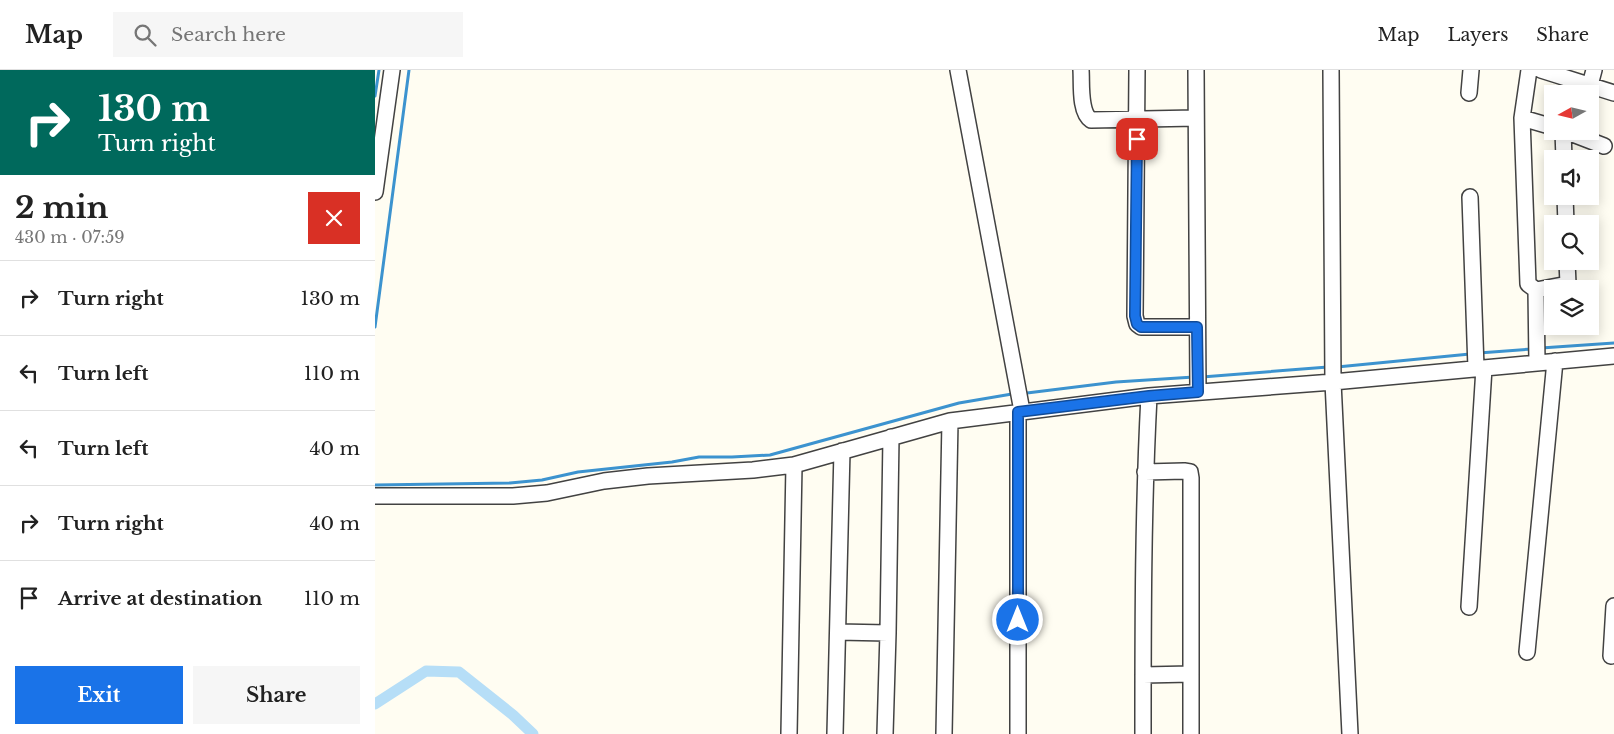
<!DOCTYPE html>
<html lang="en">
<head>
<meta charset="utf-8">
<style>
  body { margin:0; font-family:"Libre Baskerville",serif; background:#f6f6f6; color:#222; height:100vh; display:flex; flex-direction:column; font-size:19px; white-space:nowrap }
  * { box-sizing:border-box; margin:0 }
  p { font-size:16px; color:#767676 }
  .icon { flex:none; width:28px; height:28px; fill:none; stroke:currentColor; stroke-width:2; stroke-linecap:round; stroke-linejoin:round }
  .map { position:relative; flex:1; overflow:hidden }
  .details { display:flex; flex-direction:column; background:#fff; width:375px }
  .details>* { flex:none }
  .banner { background:#00695c; color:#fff; overflow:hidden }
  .needle { width:32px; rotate:262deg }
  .tools { position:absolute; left:1169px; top:15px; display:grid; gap:10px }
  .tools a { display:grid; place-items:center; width:55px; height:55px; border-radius:0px; background:#fff; box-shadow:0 2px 12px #0003; font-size:25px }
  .pin { position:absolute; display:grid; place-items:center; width:42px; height:42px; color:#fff; margin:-21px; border-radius:10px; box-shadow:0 2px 8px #0006 }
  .me { position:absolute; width:55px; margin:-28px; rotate:0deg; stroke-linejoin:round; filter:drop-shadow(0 0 4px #0008) }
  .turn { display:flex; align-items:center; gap:18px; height:105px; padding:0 15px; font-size:22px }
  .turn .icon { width:65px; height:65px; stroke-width:2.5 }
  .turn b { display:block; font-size:35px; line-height:42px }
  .round { display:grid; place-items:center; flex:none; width:52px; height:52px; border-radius:0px; background:#f6f6f6 }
  .head { display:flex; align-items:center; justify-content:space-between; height:85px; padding:0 15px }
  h1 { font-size:30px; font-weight:700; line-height:38px }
  .action { display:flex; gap:10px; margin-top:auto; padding:10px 15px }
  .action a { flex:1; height:58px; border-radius:0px; background:#1a73e8; color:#fff; font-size:20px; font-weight:700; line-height:58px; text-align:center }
  .action a+a { background:#f6f6f6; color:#222 }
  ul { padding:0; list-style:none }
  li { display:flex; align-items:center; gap:15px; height:75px; padding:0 15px; border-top:1px solid #e0e0e0 }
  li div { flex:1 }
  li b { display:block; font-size:19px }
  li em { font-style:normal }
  header { display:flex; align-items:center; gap:30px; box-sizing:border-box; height:70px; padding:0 25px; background:#fff; border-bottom:1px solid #e0e0e0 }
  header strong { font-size:24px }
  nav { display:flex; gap:28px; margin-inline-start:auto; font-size:18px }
  .search { width:350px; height:45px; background:#f6f6f6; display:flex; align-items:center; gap:12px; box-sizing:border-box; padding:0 18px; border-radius:0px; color:#767676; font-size:19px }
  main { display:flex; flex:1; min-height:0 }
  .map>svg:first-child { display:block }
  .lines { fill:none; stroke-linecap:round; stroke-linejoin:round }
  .stream { stroke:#3c93cf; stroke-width:3 }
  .canal { stroke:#b6def7; stroke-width:11 }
  .minor-casing { stroke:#424242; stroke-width:18 }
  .minor { stroke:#fff; stroke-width:15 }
  .route-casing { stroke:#114b97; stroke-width:12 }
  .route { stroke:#1a73e8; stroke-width:9 }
</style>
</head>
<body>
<header>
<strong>Map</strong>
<div class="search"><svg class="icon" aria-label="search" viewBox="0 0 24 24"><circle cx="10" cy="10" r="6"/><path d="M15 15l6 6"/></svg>Search here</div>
<nav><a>Map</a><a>Layers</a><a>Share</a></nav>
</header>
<main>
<section class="details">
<div class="banner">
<div class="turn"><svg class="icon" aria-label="right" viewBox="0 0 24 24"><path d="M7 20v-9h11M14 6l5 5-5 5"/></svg><div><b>130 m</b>Turn right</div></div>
</div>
<div class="head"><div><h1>2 min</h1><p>430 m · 07:59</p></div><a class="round" style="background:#d93025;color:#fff"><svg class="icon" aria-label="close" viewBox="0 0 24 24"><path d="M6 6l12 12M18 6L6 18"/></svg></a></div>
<ul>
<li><svg class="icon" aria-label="right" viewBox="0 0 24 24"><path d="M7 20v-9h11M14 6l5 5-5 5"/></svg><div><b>Turn right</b></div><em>130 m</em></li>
<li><svg class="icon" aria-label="left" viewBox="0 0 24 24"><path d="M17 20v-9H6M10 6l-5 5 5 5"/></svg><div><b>Turn left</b></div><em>110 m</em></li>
<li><svg class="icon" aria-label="left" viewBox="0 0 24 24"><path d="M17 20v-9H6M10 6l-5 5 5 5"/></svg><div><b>Turn left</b></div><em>40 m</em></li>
<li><svg class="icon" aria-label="right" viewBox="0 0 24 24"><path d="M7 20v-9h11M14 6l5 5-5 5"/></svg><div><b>Turn right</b></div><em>40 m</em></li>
<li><svg class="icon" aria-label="arrive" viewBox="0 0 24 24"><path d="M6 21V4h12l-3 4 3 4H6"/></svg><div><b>Arrive at destination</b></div><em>110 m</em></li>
</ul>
<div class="action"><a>Exit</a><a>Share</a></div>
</section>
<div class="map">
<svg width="1239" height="664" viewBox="0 0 1239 664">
  <rect width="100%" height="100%" fill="#fffdf2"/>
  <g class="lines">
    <path class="stream" d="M0,26l4,-26
      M0,257l34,-257
      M1166,278l73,-5
      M1104,283l53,-4
      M962,297l133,-13
      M827,307l126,-10
      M652,323l89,-11 78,-5
      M0,415l135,-2 32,-3 36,-8 94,-10 27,-5h33l38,-2 189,-52 53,-9"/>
    <path class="canal" d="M0,634l51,-33 33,1 54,43 20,19"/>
    <defs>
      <path id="minor" d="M583,0l64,341
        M706,0c1,13 -2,42 10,50l105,-2
        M762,0l-2,246 2,8 4,3h56
        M821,0l2,322
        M956,0l2,312 17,352
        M1154,0l-7,48 6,166 8,6
        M1166,0l73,23
        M1215,15l4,-15
        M1094,23l2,-23
        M1147,48l31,9
        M1188,61l1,28
        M1190,61l39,15
        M0,122l17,-122
        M1190,126l1,28
        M1095,127l6,171
        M1162,293l-1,-73 32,-6 -1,-23
        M770,402l39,-1 6,1 1,6v256
        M0,426h138l34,-3 57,-12 44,-5 105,-6 41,-5 156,-44 199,-25 184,-14 281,-26
        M1094,537l15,-239
        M463,562l50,1 -3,101
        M513,563l3,-196
        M1152,582l28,-291
        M1236,586l3,-50
        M768,605l48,-1
        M414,664l5,-269
        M460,664l7,-283
        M569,664l6,-313
        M643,664v-322
        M768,664c0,-113 0,-225 6,-338"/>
    </defs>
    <use href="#minor" class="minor-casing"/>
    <use href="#minor" class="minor"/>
  </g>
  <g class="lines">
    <defs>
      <path id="route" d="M643,550v-208l131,-16 49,-4 -1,-65h-56l-4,-3 -2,-8 2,-177"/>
    </defs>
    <use href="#route" class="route-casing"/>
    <use href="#route" class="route"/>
  </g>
</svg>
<div class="tools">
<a><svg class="needle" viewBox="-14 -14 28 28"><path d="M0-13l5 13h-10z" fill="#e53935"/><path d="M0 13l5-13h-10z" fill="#767676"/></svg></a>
<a><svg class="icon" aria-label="sound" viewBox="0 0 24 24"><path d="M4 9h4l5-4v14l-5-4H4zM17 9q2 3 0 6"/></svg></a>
<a><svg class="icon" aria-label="search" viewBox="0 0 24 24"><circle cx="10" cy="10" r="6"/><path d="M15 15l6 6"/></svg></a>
<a><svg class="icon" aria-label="layers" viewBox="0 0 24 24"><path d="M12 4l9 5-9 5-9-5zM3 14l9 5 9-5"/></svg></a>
</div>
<div class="pin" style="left:762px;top:69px;background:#d93025"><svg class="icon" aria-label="arrive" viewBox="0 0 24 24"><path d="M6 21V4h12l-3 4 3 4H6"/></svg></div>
<svg class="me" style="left:643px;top:550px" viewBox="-20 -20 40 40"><circle r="17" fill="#1a73e8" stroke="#fff" stroke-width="3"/><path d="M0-11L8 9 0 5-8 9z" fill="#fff"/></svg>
</div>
</main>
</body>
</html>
